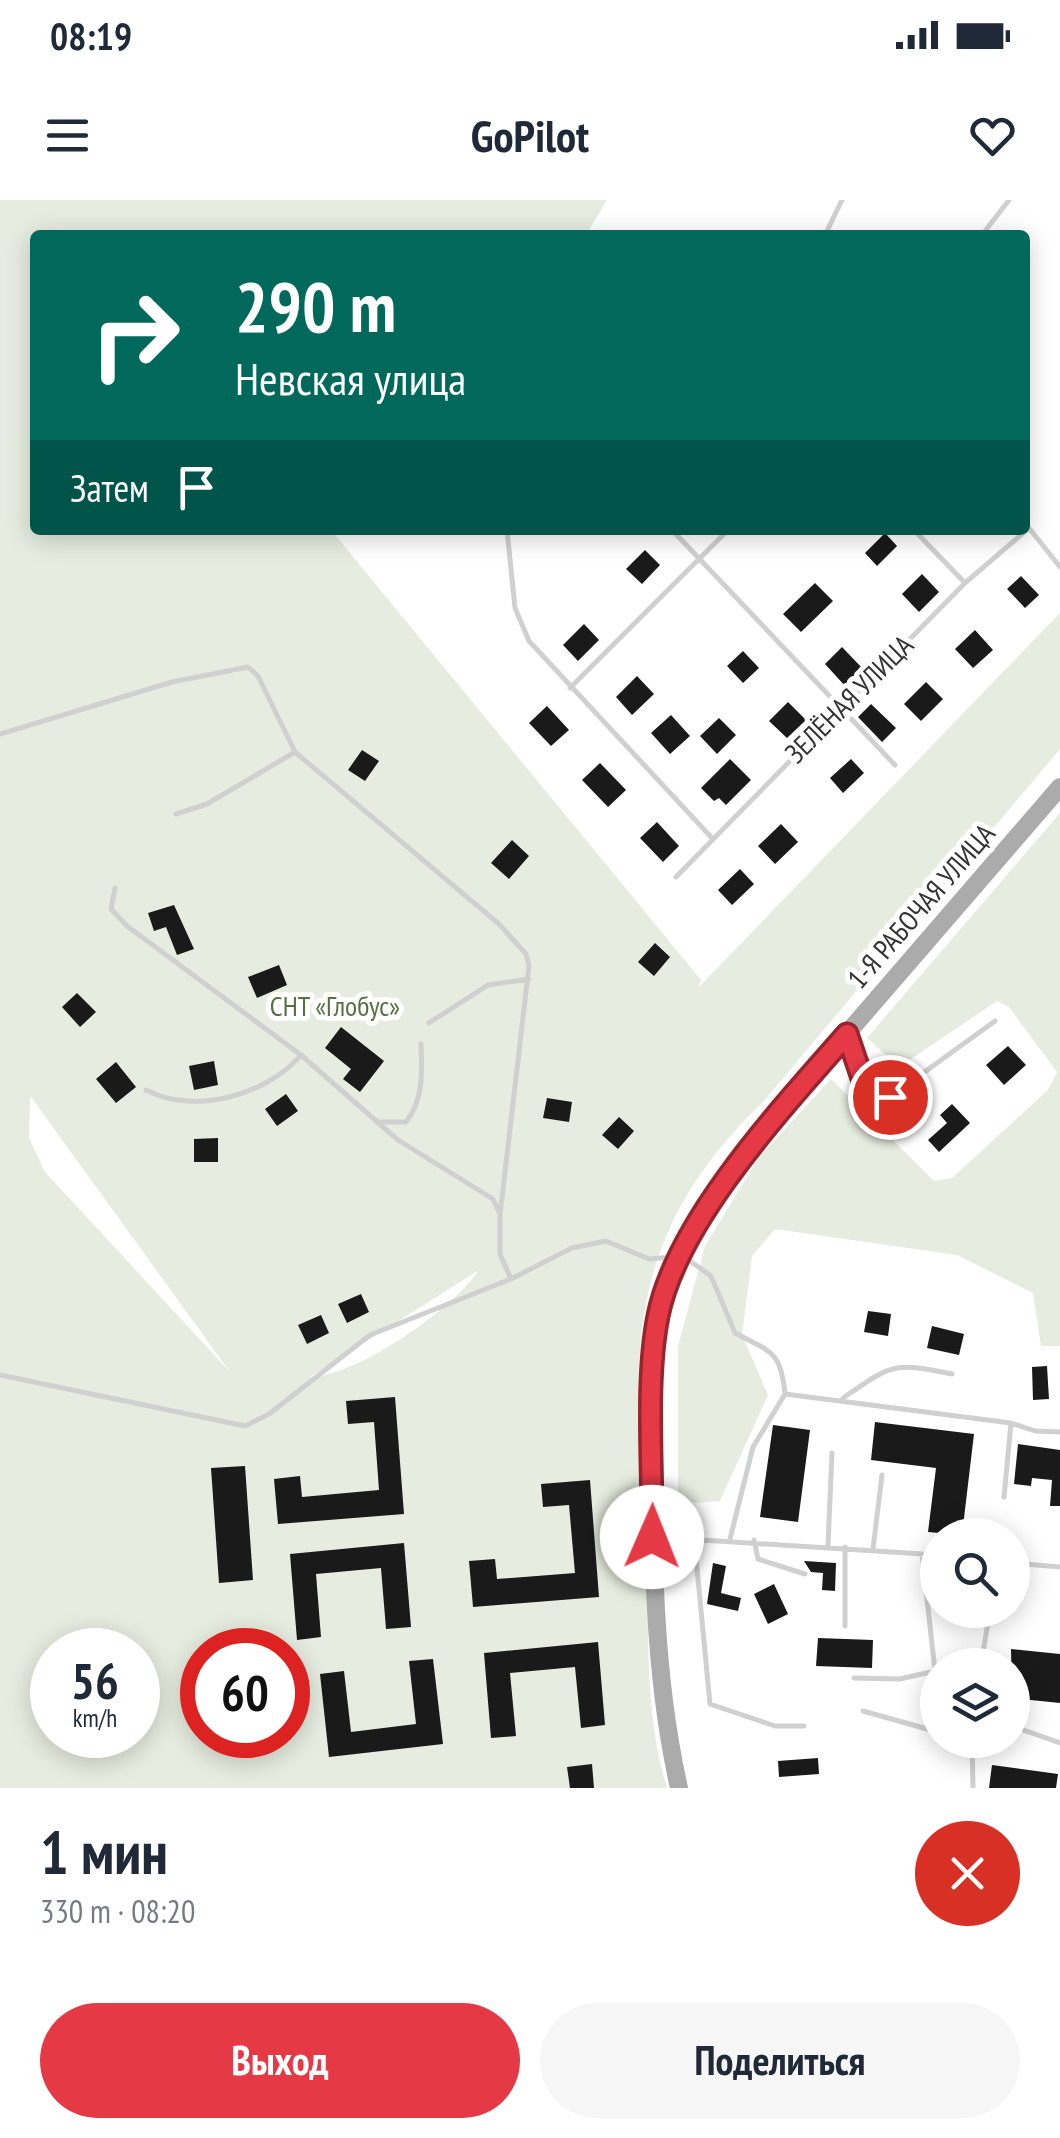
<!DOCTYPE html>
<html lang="ru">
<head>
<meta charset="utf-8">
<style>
  body { margin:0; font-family:"PT Sans Narrow",sans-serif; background:#f6f6f7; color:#1f2937; height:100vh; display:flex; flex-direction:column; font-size:38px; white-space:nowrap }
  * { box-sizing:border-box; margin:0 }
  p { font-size:32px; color:#747a83 }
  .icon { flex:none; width:55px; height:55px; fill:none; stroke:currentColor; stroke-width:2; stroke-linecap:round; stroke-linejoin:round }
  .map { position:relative; height:1588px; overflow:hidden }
  .drawer { display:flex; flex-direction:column; background:#fff; flex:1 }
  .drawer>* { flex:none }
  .banner { position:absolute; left:30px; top:30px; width:1000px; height:305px; border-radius:10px; box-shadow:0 5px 25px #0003; background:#00695c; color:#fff; overflow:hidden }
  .fabs { position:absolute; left:920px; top:1318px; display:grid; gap:20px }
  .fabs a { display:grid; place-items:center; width:110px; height:110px; border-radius:50%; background:#fff; box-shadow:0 5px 25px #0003; font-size:50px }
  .speed { position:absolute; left:30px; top:1428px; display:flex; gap:20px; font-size:50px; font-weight:700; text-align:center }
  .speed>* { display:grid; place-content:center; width:130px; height:130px; border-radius:50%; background:#fff; box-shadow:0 5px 25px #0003; line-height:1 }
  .speed small { font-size:25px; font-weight:400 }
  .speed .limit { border:15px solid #d22; background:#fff; color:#111 }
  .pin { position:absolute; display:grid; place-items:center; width:85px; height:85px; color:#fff; margin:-42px; border:5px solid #fff; border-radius:50%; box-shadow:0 2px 10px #0007 }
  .me { position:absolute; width:110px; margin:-55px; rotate:1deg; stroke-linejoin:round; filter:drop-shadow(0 0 8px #0008) }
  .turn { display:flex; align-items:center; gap:35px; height:210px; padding:0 40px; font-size:45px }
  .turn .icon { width:130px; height:130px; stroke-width:2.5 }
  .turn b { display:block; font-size:70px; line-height:85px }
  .then { display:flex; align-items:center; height:95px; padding:0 40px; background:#0003; gap:20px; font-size:38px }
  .round { display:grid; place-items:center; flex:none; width:105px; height:105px; border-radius:52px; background:#f6f6f7 }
  .headline { display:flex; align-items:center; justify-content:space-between; height:170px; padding:0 40px }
  h1 { font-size:60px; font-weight:800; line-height:75px }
  .primary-button { display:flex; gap:20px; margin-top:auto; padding:20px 40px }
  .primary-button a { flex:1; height:115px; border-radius:60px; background:#e63946; color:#fff; font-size:40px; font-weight:800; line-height:115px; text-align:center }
  .primary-button a+a { background:#f6f6f7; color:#1f2937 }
  .status { display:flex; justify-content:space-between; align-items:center; height:70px; padding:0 50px; background:#fff; direction:ltr }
  .status svg { height:28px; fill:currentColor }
  header { display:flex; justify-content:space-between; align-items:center; height:130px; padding:0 40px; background:#fff; font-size:45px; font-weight:800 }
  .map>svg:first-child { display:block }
  .green { fill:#e6ecdf; fill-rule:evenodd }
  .building { fill:#1a1a1a }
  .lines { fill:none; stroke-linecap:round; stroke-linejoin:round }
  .lane { stroke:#d0d0d0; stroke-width:5 }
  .primary { stroke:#ababab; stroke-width:18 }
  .route-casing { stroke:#96252e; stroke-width:25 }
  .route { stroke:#e63946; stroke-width:18 }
  .labels { text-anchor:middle; stroke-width:10; stroke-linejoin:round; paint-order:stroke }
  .street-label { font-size:28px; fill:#333; stroke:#fff }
  .park-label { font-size:28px; fill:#56703f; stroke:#fff }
</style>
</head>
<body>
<div class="status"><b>08:19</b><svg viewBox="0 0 49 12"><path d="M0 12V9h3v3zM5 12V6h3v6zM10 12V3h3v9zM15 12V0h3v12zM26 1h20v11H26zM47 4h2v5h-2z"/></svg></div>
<header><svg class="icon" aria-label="menu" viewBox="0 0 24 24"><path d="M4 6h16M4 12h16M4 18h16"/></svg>GoPilot<svg class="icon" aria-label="heart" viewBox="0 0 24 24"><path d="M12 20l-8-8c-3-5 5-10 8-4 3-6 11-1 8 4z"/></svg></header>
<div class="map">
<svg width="1060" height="1588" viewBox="0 0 1060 1588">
  <rect width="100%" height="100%" fill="#fff"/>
  <path class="green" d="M0,0h607l-21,35h-551v295h296l370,450 -2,7 361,-374v136l-297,353c-47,45 -84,94 -105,156 -33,93 -15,199 -11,295 2,77 -3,161 20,235h-667zM30,897h1l199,275 -185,-200 -16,-34zM479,1070c-25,38 -121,106 -169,107zM52,1450h86v85h-86zM202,1450h86v85h-86z
    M1060,613v533h-19l-8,-53 -76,-38 -182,-26 -23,27 -10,79 26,60 -48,106 -42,3v-158l27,-100 54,-89 72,-78 103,102 18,-3 96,-88 9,-18 -48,-65 -12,-6 -98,66 -32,-29z"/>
  <path class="building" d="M885,333l12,13 -20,20 -12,-13z
    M645,350l15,15 -18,19 -16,-15z
    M922,374l17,18 -20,20 -17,-18z
    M1021,376l18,19 -14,13 -18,-19z
    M815,383l18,18 -32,31 -18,-18z
    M584,424l15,16 -21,21 -15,-16z
    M975,430l18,20 -20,18 -18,-19z
    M842,447l22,23 -18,17 -21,-23z
    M743,451l16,17 -16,15 -16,-17z
    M637,476l17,18 -22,21 -16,-18z
    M926,482l17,17 -22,22 -17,-17z
    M788,502l18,18 -19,18 -18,-17z
    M871,504l25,24 -14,14 -24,-25z
    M547,506l22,24 -18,16 -22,-23z
    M671,515l19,21 -20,18 -19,-21z
    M719,518l17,17 -19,19 -17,-18z
    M362,550l17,11 -14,20 -17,-11z
    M730,559l21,21 -25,25 -7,-7 -5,3 -13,-13z
    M851,559l13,14 -21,20 -13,-15z
    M600,563l26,27 -18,17 -26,-27z
    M657,622l22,24 -16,16 -23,-24z
    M781,624l17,18 -23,22 -17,-18z
    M512,640l17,16 -20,23 -18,-16z
    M740,669l14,15 -22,21 -14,-15z
    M174,705l20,44 -17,6 -11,-28 -12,4 -6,-18z
    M655,743l15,14 -16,19 -16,-14z
    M279,765l8,20 -30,13 -9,-21z
    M77,793l19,19 -16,15 -18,-20z
    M341,827l43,34 -24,31 -17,-13 8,-10 -26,-21z
    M1008,846l18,19 -22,20 -18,-20z
    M214,861l4,24 -24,5 -5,-24z
    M116,862l20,25 -20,16 -20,-24z
    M286,894l12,17 -21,15 -12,-17z
    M547,898l25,4 -3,20 -26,-4z
    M952,904l18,19 -31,29 -11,-12 19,-17 -7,-8z
    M619,917l15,14 -16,18 -16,-14z
    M218,938v24h-24v-23z
    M361,1094l8,18 -22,11 -9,-19z
    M868,1111l23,3 -3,22 -24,-4z
    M321,1115l8,18 -22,11 -9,-19z
    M932,1126l32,8 -5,21 -32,-7z
    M1047,1166l2,33 -16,1 -1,-33z
    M395,1197l9,117 -126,10 -4,-45 26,-3 2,21 77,-7 -5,-68 -26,2 -2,-23z
    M875,1222l99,12 -12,101 -34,-3 8,-64 -65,-8z
    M773,1225l37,5 -12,92 -38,-5z
    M1018,1244l42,6v56h-10l2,-26 -20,-2 -1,8 -17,-2z
    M245,1266l8,114 -34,3 -8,-115z
    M590,1280l9,117 -126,10 -4,-46 26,-2 2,20 78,-6 -6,-68 -26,2 -2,-23z
    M404,1343l7,84 -25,2 -5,-61 -65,6 5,63 -24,3 -7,-86z
    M804,1361l32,2 -1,28 -13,-1 1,-17 -12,-1z
    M713,1363l13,3 -5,27 20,5 -3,13 -31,-7z
    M774,1384l14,30 -20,10 -14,-30z
    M818,1438l55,2 -1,28 -56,-2z
    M598,1442l7,83 -24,3 -6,-61 -65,6 6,63 -25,2 -7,-85z
    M1011,1449l49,5v49l-48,-5z
    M433,1459l10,85 -114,13 -9,-83 24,-3 7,61 65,-8 -7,-63z
    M818,1558l1,16 -40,3 -1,-16z
    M592,1564l2,24h-24l-3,-21z
    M992,1565l66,9 -2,14h-67z"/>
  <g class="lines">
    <path class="lane" d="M825,35l17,-35
      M982,35l27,-35
      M1025,323l35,44
      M507,330l8,78 14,33 182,196
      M672,330l223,235
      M914,330l51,53
      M570,488l158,-158
      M0,534l172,-52 76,-15 10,9 37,76 204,172 27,30 3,12 -29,249v39l11,25
      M176,614l31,-10 88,-52
      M676,677l289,-294 64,-55
      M115,688l-4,21 16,17 174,129 97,85 95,59 6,13
      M429,823l59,-38 41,-6
      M849,840l15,44 16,14 10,-1 105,-76
      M146,890c47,25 120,6 155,-35
      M379,922h27c18,-23 16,-50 15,-78
      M683,1056l28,20 24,57c36,19 46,18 50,61l226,29 -7,74
      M0,1175l245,51 24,-12 101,-79 141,-56 61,-31 34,-7 43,18 23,-2
      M843,1198c50,-34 49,-36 109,-24
      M1011,1223l24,8 25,1
      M655,1337l283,18
      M694,1337l16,167 65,22h29
      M730,1339l23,-92 32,-53
      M754,1340l4,19 47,15
      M828,1345l4,-92
      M873,1349l9,-74
      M922,1354l13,117
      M1012,1363l48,4
      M845,1426v-79
      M981,1465l9,-55
      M854,1478l46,1 35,-8
      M863,1511l75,21
      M1012,1526l48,17
      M972,1540l1,48"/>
    <path class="primary" d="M679,1588c-26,-116 -27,-240 -25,-359 0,-45 -5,-94 11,-137 18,-52 54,-100 84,-145l311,-360"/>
  </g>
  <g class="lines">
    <defs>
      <path id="route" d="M652,1337c1,-67 -7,-156 6,-221 19,-96 126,-210 189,-282l17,50 16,14 10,-1"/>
    </defs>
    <use href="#route" class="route-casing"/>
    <use href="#route" class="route"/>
  </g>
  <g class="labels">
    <g class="street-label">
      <text transform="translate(849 499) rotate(-45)" y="10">ЗЕЛЁНАЯ УЛИЦА</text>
      <text transform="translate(921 706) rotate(-49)" y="10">1-Я РАБОЧАЯ УЛИЦА</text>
    </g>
    <g class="park-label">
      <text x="335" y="816">СНТ «Глобус»</text>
    </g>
  </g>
</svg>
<div class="fabs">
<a><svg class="icon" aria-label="search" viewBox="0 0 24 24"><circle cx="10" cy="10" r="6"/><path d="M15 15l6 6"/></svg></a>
<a><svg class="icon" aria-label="layers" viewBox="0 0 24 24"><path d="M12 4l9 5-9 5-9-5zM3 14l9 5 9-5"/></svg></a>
</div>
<div class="speed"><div>56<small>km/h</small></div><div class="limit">60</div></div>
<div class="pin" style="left:890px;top:897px;background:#d93025"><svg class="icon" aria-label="arrive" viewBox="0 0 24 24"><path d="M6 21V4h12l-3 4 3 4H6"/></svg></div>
<svg class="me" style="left:652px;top:1337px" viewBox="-20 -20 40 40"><circle r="19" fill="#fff"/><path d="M0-13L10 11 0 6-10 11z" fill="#e63946"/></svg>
<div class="banner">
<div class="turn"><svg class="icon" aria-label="right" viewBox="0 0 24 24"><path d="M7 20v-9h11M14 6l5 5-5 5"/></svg><div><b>290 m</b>Невская улица</div></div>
<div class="then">Затем<svg class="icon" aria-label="arrive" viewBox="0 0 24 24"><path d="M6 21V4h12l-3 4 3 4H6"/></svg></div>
</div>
</div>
<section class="drawer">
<div class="headline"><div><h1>1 мин</h1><p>330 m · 08:20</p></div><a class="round" style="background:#d93025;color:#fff"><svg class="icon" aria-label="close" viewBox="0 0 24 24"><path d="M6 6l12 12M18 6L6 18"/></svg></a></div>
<div class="primary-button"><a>Выход</a><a>Поделиться</a></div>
</section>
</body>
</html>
